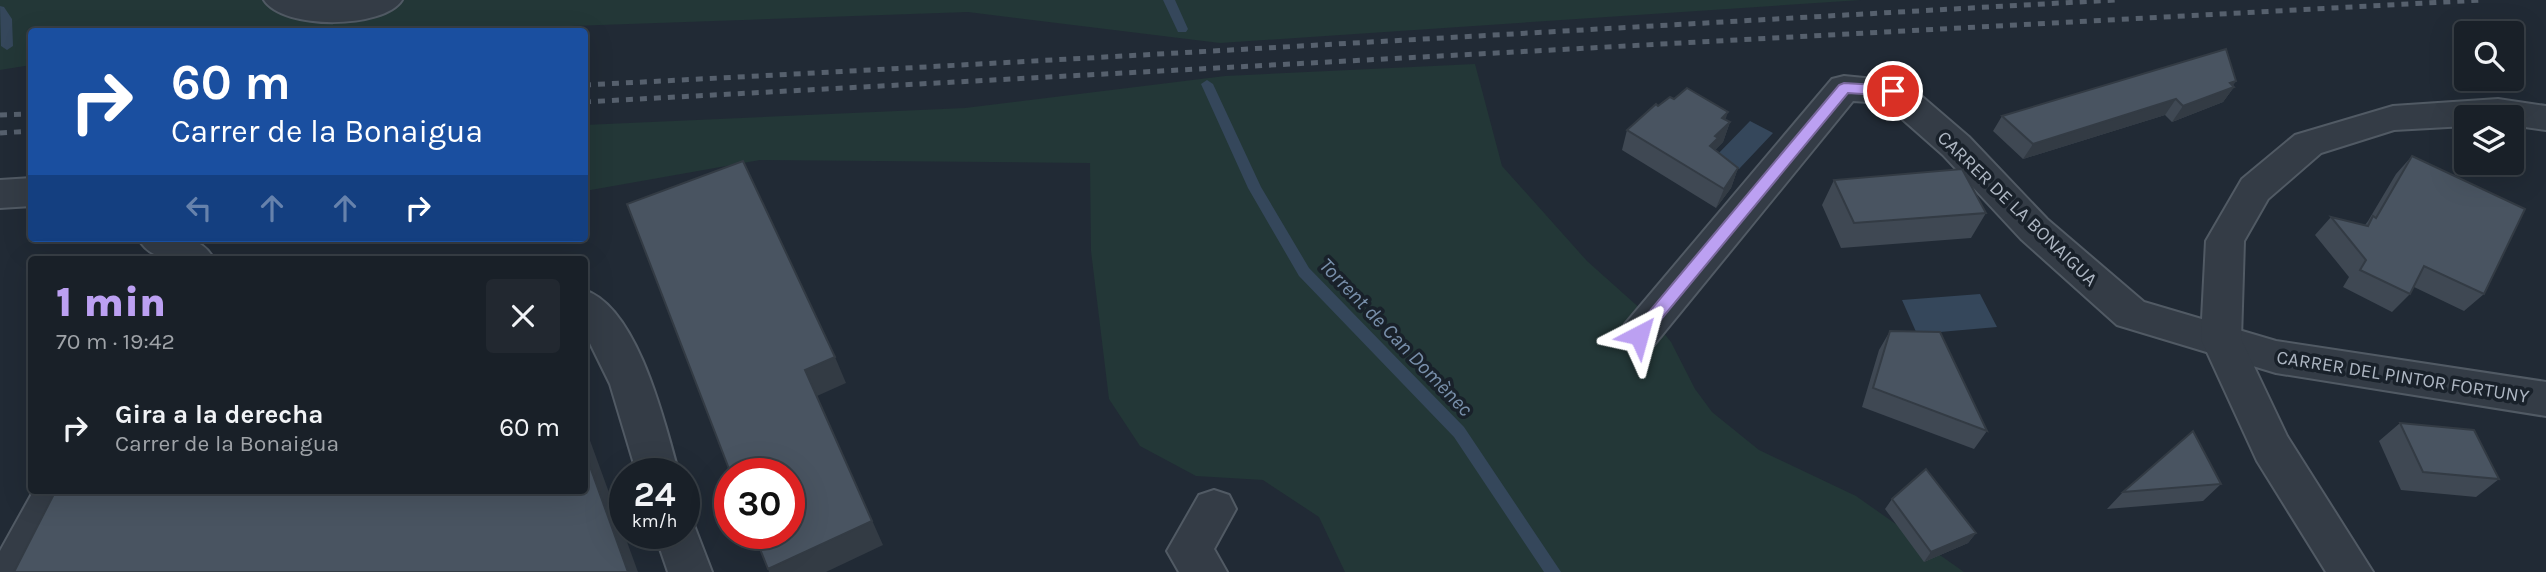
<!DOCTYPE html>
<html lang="es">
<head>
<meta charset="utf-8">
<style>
  body { margin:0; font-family:Karla,sans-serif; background:#222830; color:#f1f3f6; height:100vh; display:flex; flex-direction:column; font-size:26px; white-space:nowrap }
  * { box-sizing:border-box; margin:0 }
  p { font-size:23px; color:#9fa3a8 }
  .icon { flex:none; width:38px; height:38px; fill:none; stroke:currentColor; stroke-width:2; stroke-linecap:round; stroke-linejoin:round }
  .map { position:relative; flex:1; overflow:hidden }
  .drawer { position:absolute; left:28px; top:256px; width:560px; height:238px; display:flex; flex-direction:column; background:#192028; border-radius:7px; box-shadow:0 7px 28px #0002,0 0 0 2px #373e45 }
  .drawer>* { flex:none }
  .guide { position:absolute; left:28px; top:28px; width:560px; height:214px; border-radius:7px; box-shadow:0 7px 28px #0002,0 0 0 2px #373e45; background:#1a4fa0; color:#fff; overflow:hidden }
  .fabs { position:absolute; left:2454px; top:21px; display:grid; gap:14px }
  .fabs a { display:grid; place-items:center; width:70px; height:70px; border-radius:7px; background:#192028; box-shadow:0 7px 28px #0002,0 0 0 2px #373e45; font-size:35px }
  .speed { position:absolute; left:609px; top:458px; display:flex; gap:14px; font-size:35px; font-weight:700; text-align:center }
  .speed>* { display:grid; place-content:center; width:91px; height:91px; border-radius:50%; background:#192028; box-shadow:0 7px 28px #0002,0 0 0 2px #373e45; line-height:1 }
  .speed small { font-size:18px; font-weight:400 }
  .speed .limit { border:10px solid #d22; background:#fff; color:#111 }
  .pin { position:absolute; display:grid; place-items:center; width:60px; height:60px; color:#fff; margin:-30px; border:4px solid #fff; border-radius:50%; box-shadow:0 2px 7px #0007 }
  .me { position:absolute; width:77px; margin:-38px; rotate:39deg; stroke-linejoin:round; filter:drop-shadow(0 0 5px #0008) }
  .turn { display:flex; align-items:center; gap:24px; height:147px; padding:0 28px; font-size:32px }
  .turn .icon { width:91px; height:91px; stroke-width:2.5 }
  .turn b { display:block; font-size:49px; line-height:60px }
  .lanes { display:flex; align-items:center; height:66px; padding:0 28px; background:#0003; justify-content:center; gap:35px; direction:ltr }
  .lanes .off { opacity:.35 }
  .round { display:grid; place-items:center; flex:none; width:74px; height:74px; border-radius:7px; background:#222830 }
  .headline { display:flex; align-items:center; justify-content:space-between; height:119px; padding:0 28px }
  h1 { font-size:42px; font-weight:800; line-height:52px; color:#bca0f2 }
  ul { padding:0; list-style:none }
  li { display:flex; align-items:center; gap:21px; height:105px; padding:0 28px }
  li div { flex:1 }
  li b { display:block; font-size:26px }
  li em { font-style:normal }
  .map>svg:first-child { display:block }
  .green { fill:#233737 }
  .water { fill:#35475b }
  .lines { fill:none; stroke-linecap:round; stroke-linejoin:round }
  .stream { fill:#35475b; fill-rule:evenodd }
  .minor-casing { stroke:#515a64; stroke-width:4 }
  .tertiary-casing { stroke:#515a64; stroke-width:4 }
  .minor { fill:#343c46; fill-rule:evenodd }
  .tertiary { fill:#343c46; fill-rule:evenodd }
  .rail { stroke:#56606d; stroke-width:5; stroke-dasharray:7 7; stroke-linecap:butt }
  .wall { fill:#3f4853 }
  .shaded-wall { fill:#333b44 }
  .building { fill:#495461; stroke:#333b44; stroke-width:2 }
  .route { fill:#bca0f2; stroke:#7a689d; stroke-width:2 }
  .labels { text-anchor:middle; stroke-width:7; stroke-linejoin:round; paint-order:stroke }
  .street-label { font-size:19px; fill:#aeb7c3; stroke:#19212a }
  .water-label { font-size:21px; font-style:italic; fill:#788faa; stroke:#19212a }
</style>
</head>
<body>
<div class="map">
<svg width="2546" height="572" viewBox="0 0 2546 572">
  <rect width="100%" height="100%" fill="#212a35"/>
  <path class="green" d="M0,0h1861l-641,43 -252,-31 -542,19 -394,1 -1,33 -31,5z
    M1475,64l27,102 85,95 66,59 18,22 24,47 17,23 47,38 97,46 108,76h-619l-26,-55 -56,-37 -67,-4 -56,-30 -31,-47 -18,-148 -1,-88 -330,-3 -175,31 -1,-66 381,-17 260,-32z"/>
  <path class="water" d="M1750,121l23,12 -34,36 -23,-13z
    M1980,294l17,33 -80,7 -15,-34z"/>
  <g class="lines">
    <path class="stream" d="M1163,0h12l13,29 -2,3h-8z
      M0,6l4,1 8,12 1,27 -6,4 -6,-4z
      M1207,80l6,4 48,103 48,81 155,159 97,145h-17l-90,-135 -155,-161 -51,-88 -47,-104z"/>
    <defs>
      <path id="minor" d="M264,0h138c-18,29 -119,30 -138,0z
        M1844,76l61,6 64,55 78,82 97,83 132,39 270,41v34l-270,-43 -159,-48 -96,-86 -78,-84 -59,-52 -31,-2 -200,245 -14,5 -14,-5 -6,-11 6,-11 207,-245z
        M34,490h44l-43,82h-35v-21z
        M1214,490l15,5 7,14 -22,40 13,23h-48l-12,-21 32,-56z"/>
      <path id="tertiary" d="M2498,99l48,7v24l-35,-5v-8h-45v9l-72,4 -73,23 -53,46 -24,42 -3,98 46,97 86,136h-47l-69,-111 -56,-122 5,-98 36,-62 53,-44 98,-29z
        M32,178v28l-32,2v-28z
        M138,238c28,0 61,-7 76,21 -27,0 -61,7 -76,-21z
        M584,290c54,17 81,134 95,184h-42l-27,-90 -26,-53z
        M684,517l8,3 20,52h-44l-13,-38h29z"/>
    </defs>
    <use href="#minor" class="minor-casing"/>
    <use href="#tertiary" class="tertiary-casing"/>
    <use href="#minor" class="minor"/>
    <use href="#tertiary" class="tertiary"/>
    <path class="rail" d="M584,85c510,-26 1021,-57 1531,-85
      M584,102l1897,-102
      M0,115l32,-1
      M0,133l32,-2"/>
  </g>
  <path class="wall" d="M2236,81l-3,4 1,2 -11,15 -51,20 -7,-7 -142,44 -30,-28 9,-15z
    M1674,99l56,23 -7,20 -8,8 23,18 -7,20 -15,20 -94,-58 5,-20 31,-24z
    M2412,156l72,138 -20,17 -50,-24 -4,7 -18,18 -49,-25 6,-10 -34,-42 16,-18 34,8 3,-4 28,-47z
    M1834,180l152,33 -15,25 -130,10 -19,-43z
    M1890,331l97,100 -13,18 -112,-42 17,-57z
    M2400,423l99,56 -23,18 -75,-7 -22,-49z
    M2221,484l-18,17 -96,8 16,-17z
    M1892,499l84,34 -8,10 -44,19 -39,-53z"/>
  <path class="shaded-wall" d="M2236,81l-5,7 3,-1 -11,15 -51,20 11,-16 47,-23z
    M2176,99l-11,16 -142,44 10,-15z
    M1728,112l-6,18 8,-8 -7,20 -9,9 -4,-5 12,-28z
    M1738,168l-7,20 -15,20 8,-19z
    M835,357l11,26 -29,13 66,149 -57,27h-57l-1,-3 37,-199z
    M584,424l54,148h-10l-44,-122z
    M1976,533l-8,10 -44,19 7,-10z"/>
  <path class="building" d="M2226,49l10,32 -6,2 4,4 -51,19 -7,-7 -143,45 -31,-28z
    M1687,88l41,24 -6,6 8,4 -15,14 3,2 -8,8 28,22 -14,21 -97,-59 29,-26 2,2 12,-9 4,2z
    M2412,156l113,53 -41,85 -60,-28 -14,28 -50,-24 6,-10 -35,-43 37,9 5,-10 3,2z
    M743,161l92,196 -30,13 67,151 -104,48 -14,-35h35v-60h-58l-104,-270z
    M1962,169l24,44 -132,10 -20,-43z
    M1890,331l50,1 47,99 -114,-43z
    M2400,423l74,7 25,49 -76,-7z
    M2193,431l28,53 -98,8z
    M584,450l44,122h-614l42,-82h528z
    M1926,469l50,64 -45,19 -39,-53z"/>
  <path class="route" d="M1844,83l49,3 7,5 -7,5 -45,-3 -204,247h-11v-9l206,-246z"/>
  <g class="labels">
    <g class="street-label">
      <text transform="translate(2018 208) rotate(44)" y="7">CARRER DE LA BONAIGUA</text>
      <text transform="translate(2403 376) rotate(9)" y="7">CARRER DEL PINTOR FORTUNY</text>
    </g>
    <g class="water-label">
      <text transform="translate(1396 337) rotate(46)" y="7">Torrent de Can Domènec</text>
    </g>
  </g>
</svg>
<div class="fabs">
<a><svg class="icon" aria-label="search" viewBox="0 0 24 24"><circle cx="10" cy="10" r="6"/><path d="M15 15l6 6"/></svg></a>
<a><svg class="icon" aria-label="layers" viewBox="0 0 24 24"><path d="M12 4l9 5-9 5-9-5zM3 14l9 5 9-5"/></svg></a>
</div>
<div class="speed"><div>24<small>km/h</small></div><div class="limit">30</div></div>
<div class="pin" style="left:1893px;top:91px;background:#d93025"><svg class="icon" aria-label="arrive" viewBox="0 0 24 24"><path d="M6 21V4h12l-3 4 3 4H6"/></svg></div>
<svg class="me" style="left:1639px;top:335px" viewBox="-20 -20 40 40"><path d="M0-17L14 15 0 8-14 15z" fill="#bca0f2" stroke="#fff" stroke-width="4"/></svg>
<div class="guide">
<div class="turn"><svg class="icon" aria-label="right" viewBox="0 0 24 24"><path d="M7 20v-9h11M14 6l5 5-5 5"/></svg><div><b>60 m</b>Carrer de la Bonaigua</div></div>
<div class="lanes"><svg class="icon off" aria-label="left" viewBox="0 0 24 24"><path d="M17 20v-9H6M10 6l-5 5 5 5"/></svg><svg class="icon off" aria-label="ahead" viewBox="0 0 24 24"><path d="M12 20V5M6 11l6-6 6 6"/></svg><svg class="icon off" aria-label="ahead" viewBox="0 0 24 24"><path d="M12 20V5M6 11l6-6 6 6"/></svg><svg class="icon" aria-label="right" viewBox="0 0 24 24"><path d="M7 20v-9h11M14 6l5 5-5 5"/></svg></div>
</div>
<section class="drawer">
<div class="headline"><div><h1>1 min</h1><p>70 m · 19:42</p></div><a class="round"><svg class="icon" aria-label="close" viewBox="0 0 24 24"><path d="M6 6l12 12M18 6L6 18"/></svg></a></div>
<ul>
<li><svg class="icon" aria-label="right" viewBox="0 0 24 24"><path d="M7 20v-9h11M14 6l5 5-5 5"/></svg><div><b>Gira a la derecha</b><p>Carrer de la Bonaigua</p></div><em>60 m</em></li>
</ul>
</section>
</div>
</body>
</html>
